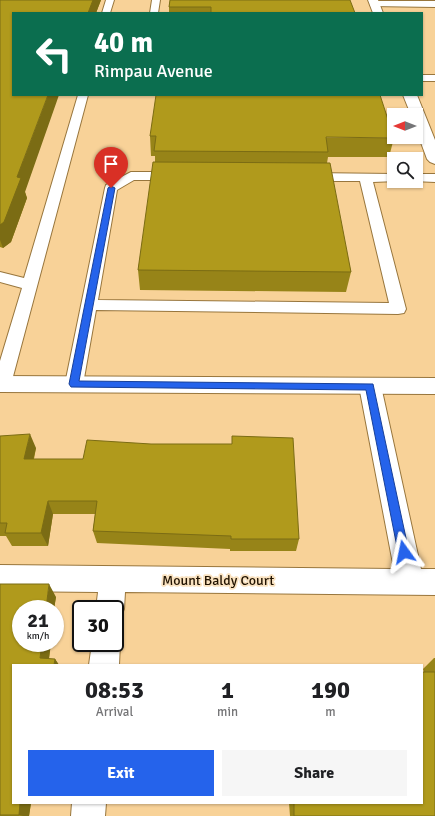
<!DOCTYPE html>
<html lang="en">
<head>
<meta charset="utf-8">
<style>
  body { margin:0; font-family:Signika,sans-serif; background:#f6f6f6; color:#202124; height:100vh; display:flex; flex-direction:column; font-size:15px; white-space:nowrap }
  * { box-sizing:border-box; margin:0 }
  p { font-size:13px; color:#757577 }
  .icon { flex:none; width:22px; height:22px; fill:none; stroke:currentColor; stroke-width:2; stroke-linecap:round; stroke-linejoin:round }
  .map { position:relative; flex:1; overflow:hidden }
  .sheet { position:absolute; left:12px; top:664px; width:411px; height:140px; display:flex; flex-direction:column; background:#fff; border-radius:0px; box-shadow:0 1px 3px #0004 }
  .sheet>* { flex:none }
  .guide { position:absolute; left:12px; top:12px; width:411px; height:84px; border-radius:0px; box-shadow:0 1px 3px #0004; background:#0b6e4f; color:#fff; overflow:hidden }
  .needle { width:26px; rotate:270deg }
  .tools { position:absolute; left:387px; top:108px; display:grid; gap:8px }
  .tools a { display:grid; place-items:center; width:36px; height:36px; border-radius:0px; background:#fff; box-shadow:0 1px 3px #0004; font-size:20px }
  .speed { position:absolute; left:12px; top:600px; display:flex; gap:8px; font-size:20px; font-weight:700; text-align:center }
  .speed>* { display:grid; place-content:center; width:52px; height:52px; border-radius:50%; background:#fff; box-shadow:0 1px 3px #0004; line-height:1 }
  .speed small { font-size:10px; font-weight:400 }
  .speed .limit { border:2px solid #111; border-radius:6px; background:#fff; color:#111 }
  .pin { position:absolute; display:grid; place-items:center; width:34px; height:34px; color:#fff; margin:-41px -17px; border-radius:50% 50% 50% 0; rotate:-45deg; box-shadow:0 0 4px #0007 }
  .pin .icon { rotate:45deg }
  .me { position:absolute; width:44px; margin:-22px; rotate:348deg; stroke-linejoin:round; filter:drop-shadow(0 0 3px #0008) }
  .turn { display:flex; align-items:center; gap:14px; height:84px; padding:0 16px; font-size:18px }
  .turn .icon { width:52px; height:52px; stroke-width:2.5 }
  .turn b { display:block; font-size:28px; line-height:34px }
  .eta { display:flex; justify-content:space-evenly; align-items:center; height:68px; text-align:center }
  .eta b { font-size:24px; font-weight:700; line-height:28px }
  .cta { display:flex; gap:8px; margin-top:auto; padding:8px 16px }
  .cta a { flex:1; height:46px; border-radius:0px; background:#2563eb; color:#fff; font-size:16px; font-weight:700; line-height:46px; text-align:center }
  .cta a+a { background:#f6f6f6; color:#202124 }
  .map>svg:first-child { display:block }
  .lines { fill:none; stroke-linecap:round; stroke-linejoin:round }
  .lane-casing { stroke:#98763d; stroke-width:2 }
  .street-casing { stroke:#98763d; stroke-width:2 }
  .secondary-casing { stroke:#98763d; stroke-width:2 }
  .lane { fill:#fff; fill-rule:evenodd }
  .street { fill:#fff; fill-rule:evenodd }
  .secondary { fill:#fff; fill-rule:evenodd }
  .wall { fill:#978418 }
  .shaded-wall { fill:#7b6c14 }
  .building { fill:#b09a1c; stroke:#7b6c14 }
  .route { fill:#2563eb; stroke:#184099 }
  .labels { text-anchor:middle; stroke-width:3.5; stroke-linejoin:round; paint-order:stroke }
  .near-street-label { font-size:14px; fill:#201200; stroke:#f9e2c0 }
</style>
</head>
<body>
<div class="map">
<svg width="435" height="816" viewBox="0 0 435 816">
  <rect width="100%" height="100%" fill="#f8d298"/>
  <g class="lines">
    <defs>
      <path id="lane" d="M106,0h8l-4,13h-8z
        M152,0h8l-2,13h-8z
        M374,1h61v6l-64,-1 -1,-2 1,-2z
        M422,75h13v6h-13z
        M78,95h10l-77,289 -3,5 -8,1v-29l22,-73 -22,-6v-10l24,6z
        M131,172h44l4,1 2,3 -2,3 -4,1h-41l-17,10 -19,110 291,3 -29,-122h-51l-4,-1 -2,-3 2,-3 4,-1 85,1v7h3l-24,1 33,127 -2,4 -6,1 -302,-4 -13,74 -3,5 -6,2 -6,-2 -3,-5 40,-196 1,-3z
        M416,174h19v8l-22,-1h3z"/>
      <path id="street" d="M370,378l8,2 3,6 40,183h14v26l-310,-3 -1,17 -4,10 -5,2v-12h-19l2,-17 -98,-1v-26l394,4 -35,-183 3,-6z
        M115,632l5,11 -1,22h-30l3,-22h23z
        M72,803h34l-1,13h-34z"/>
      <path id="secondary" d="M368,0h10l5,13h-10z
        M403,95h14l18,45v24l-5,-2 -3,-3 -11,-30v-14h-5z
        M0,376l435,2v16l-435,-2z"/>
    </defs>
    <use href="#lane" class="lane-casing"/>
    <use href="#street" class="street-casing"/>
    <use href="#secondary" class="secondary-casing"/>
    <use href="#lane" class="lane"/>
    <use href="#street" class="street"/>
    <use href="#secondary" class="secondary"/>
  </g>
  <path class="wall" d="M0,0h101l-5,13h-83l12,179 2,6 -16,44 -8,6 -3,-1z
    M170,0l185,13h-186v-6z
    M150,136l244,2 -5,19h-61l-1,6 24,109 -5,20 -206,-2 -2,-20 17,-108v-6h-4z
    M0,436l36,12 -2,11 265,80 -3,12h-66v-2l-133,-6 -4,-12 2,-17h-42l-5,32h-36l-6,-10h-6z
    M0,584l56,13 -2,12h-33v34h30l-2,16h6l4,6h-46v138h18l-2,13h-29z
    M434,658h1v158h-145l-1,-13h133l2,-131 -1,-3z"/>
  <path class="shaded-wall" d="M93,0h8l-5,13h-8z
    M48,95h11l-34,97 2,6 -16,44 -8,6 -3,-8v-15l17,-48z
    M30,434l6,14 -6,25 -6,-14z
    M48,501l5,13 -5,32 -7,-13z
    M49,584l7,13 -2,12h-8z
    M42,643h9l-3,22 -8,-7z
    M55,659l4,6h-5z
    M20,803h11l-2,13h-6l-4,-1z"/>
  <path class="building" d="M0,0h93l-5,13h-75v82h35l-31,82 4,1 -17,44 -4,3z
    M170,0h180l5,13h-144v-6h-42z
    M156,95h224l14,43 -68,-1 2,15 -174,-1 2,-15h-6z
    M153,162l177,1 21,109 -213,-2z
    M30,434l-6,25h59l4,-19 64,4h81v-8l61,2 6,101h-68v-3l-138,-5 4,-30h-49l-7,32h-36l2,-10h-7v-87z
    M0,584h49l-3,25h-25v34h21l-2,15 15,1 -1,6h-41v138h7l-1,12h-19z
    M422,672h13v144h-141v-13h128z"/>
  <path class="route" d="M111,186l4,2 -36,193 294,3 36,168 -2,3 -3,2 -4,-2 -2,-3 -32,-162 -295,-3 -2,-3 39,-196z"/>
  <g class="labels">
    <g class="near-street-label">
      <text x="218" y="585">Mount Baldy Court</text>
    </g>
  </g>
</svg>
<div class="tools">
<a><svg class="needle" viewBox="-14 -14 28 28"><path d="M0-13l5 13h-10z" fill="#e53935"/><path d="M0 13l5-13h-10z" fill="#757577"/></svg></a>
<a><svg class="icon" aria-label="search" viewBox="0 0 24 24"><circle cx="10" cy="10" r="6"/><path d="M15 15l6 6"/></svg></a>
</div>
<div class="speed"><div>21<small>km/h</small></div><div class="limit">30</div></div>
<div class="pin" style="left:111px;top:188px;background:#d93025"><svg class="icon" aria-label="arrive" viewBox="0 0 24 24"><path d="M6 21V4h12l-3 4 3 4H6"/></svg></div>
<svg class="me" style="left:404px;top:552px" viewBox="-20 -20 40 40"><path d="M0-17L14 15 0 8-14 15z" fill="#2563eb" stroke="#fff" stroke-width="4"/></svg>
<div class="guide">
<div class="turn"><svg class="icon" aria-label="left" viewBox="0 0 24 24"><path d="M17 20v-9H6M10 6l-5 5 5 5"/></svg><div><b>40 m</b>Rimpau Avenue</div></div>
</div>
<section class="sheet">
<div class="eta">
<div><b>08:53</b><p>Arrival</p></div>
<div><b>1</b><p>min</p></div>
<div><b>190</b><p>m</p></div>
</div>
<div class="cta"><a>Exit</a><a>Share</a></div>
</section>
</div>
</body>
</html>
